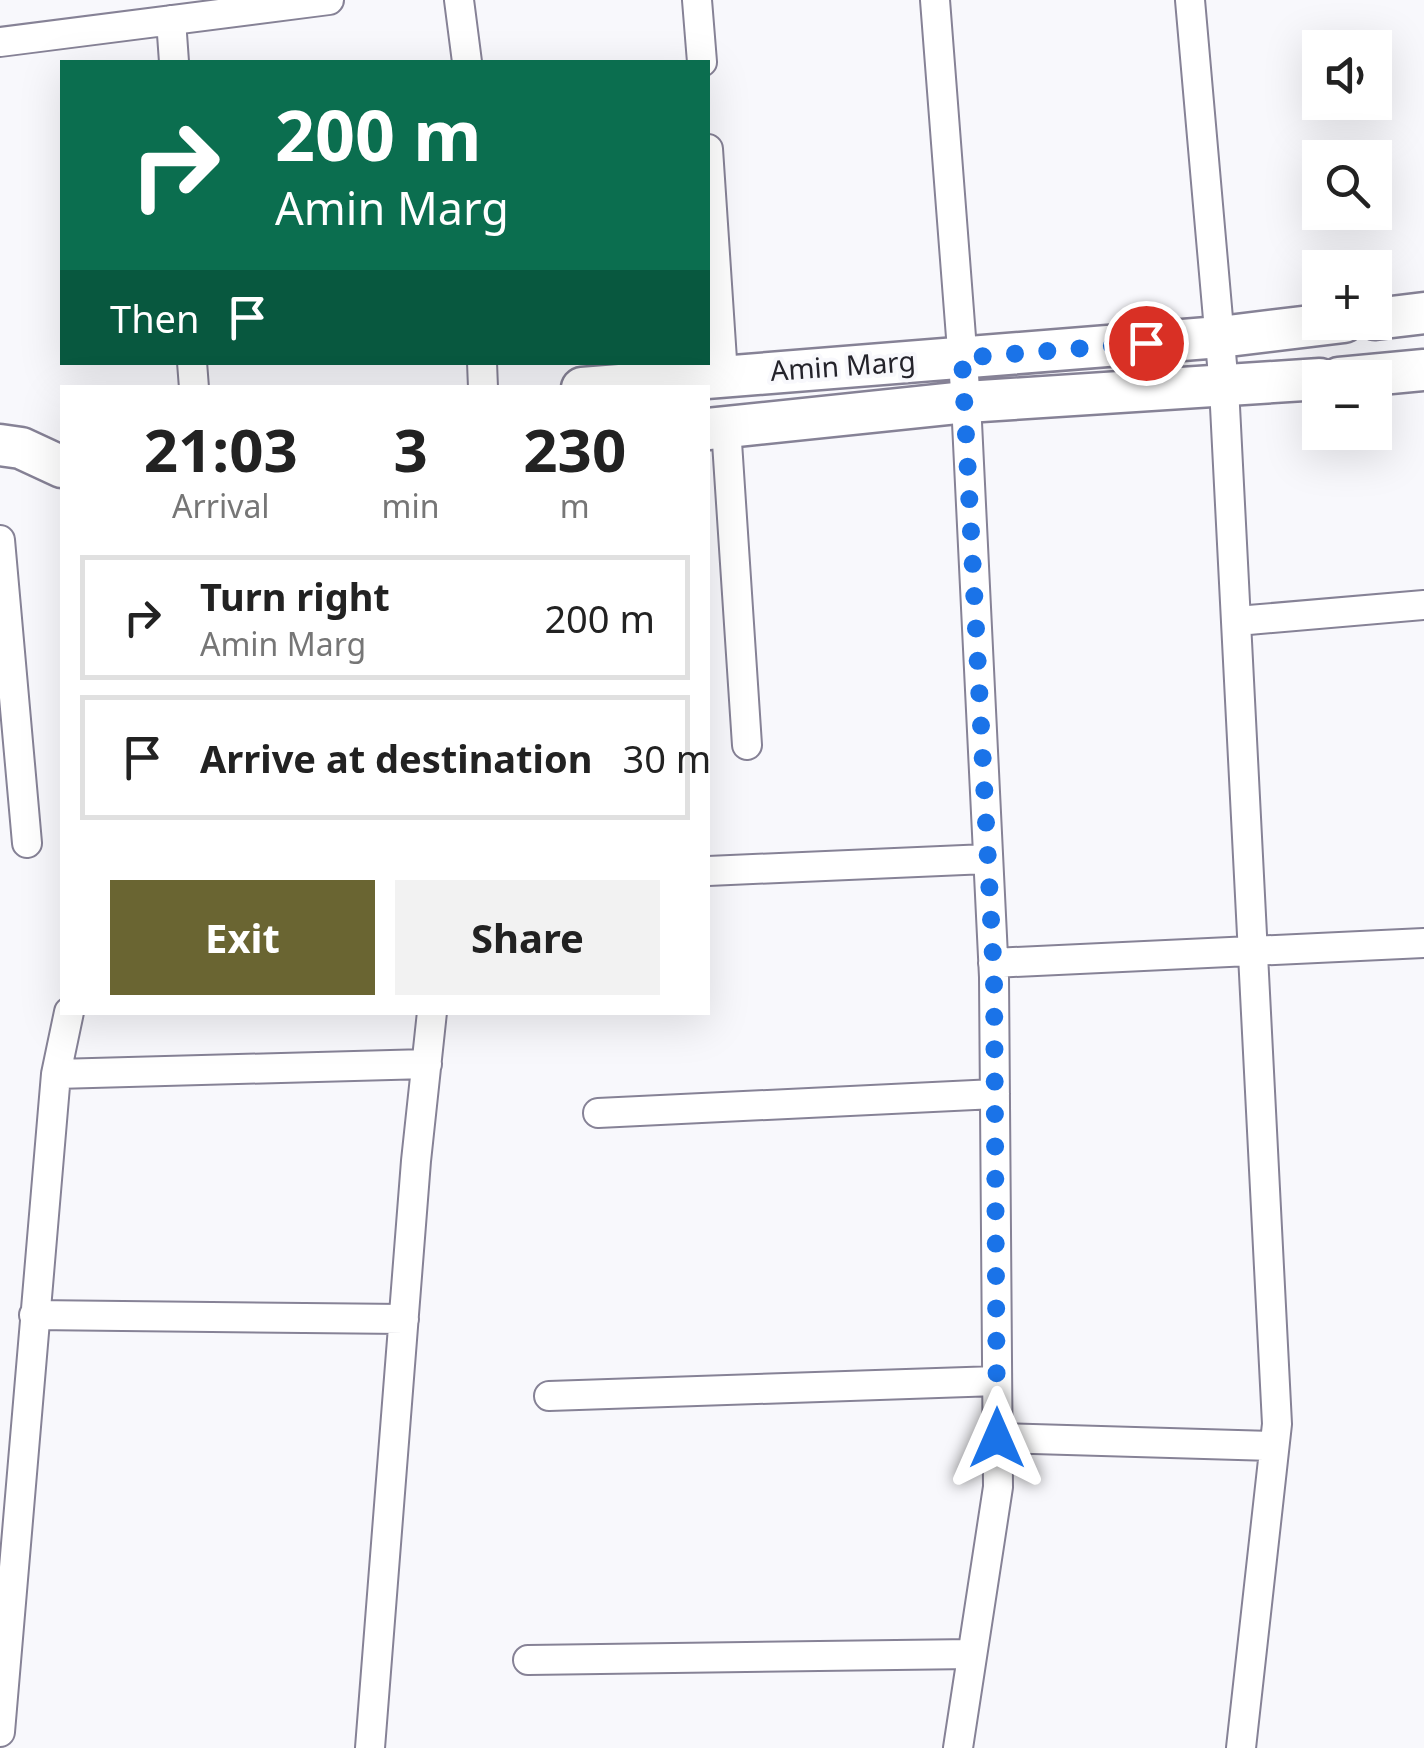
<!DOCTYPE html>
<html lang="en">
<head>
<meta charset="utf-8">
<style>
  body { margin:0; font-family:"Noto Sans",sans-serif; background:#f2f2f2; color:#222; height:100vh; display:flex; flex-direction:column; font-size:38px; white-space:nowrap }
  * { box-sizing:border-box; margin:0 }
  p { font-size:32px; color:#767676 }
  .icon { flex:none; width:55px; height:55px; fill:none; stroke:currentColor; stroke-width:2; stroke-linecap:round; stroke-linejoin:round }
  .map { position:relative; flex:1; overflow:hidden }
  .side { position:absolute; left:60px; top:385px; width:650px; height:630px; display:flex; flex-direction:column; background:#fff; border-radius:0px; box-shadow:0 10px 40px #0002 }
  .side>* { flex:none }
  .banner { position:absolute; left:60px; top:60px; width:650px; height:305px; border-radius:0px; box-shadow:0 10px 40px #0002; background:#0b6e4f; color:#fff; overflow:hidden }
  .controls { position:absolute; left:1302px; top:30px; display:grid; gap:20px }
  .controls a { display:grid; place-items:center; width:90px; height:90px; border-radius:0px; background:#fff; box-shadow:0 10px 40px #0002; font-size:50px }
  .pin { position:absolute; display:grid; place-items:center; width:85px; height:85px; color:#fff; margin:-42px; border:5px solid #fff; border-radius:50%; box-shadow:0 2px 10px #0007 }
  .me { position:absolute; width:110px; margin:-55px; rotate:0deg; stroke-linejoin:round; filter:drop-shadow(0 0 8px #0008) }
  .turn { display:flex; align-items:center; gap:35px; height:210px; padding:0 50px; font-size:45px }
  .turn .icon { width:130px; height:130px; stroke-width:2.5 }
  .turn b { display:block; font-size:70px; line-height:85px }
  .then { display:flex; align-items:center; height:95px; padding:0 50px; background:#0003; gap:20px; font-size:38px }
  .eta { display:flex; justify-content:space-evenly; align-items:center; height:170px; text-align:center }
  .eta b { font-size:60px; font-weight:700; line-height:70px }
  .action { display:flex; gap:20px; margin-top:auto; padding:20px 50px }
  .action a { flex:1; height:115px; border-radius:0px; background:#6a6532; color:#fff; font-size:40px; font-weight:700; line-height:115px; text-align:center }
  .action a+a { background:#f2f2f2; color:#222 }
  ul { padding:0; list-style:none }
  li { display:flex; align-items:center; gap:30px; height:125px; margin:0 20px 15px; padding:0 30px; border:5px solid #e0e0e0; border-radius:0px }
  li div { flex:1 }
  li b { display:block; font-size:38px }
  li em { font-style:normal }
  .map>svg:first-child { display:block }
  .lines { fill:none; stroke-linecap:round; stroke-linejoin:round }
  .street-casing { stroke:#868296; stroke-width:32 }
  .secondary-casing { stroke:#868296; stroke-width:45 }
  .street { stroke:#fff; stroke-width:28 }
  .secondary { stroke:#fff; stroke-width:40 }
  .route { stroke:#1a73e8; stroke-width:18; stroke-dasharray:0 32.4 }
  .labels { text-anchor:middle; stroke-width:8; stroke-linejoin:round; paint-order:stroke }
  .street-label { font-size:28px; fill:#24232b; stroke:#f8f8fc }
</style>
</head>
<body>
<div class="map">
<svg width="1424" height="1748" viewBox="0 0 1424 1748">
  <rect width="100%" height="100%" fill="#f8f8fc"/>
  <g class="lines">
    <defs>
      <path id="street" d="M459,0l8,62
        M697,0l5,62
        M935,0l31,402 28,575 4,510 -40,261
        M1190,0l34,387 53,1037 -36,324
        M171,20l3,42
        M0,42l329,-42
        M708,149l15,226
        M192,362l2,26
        M482,362l1,26
        M726,427l21,318
        M0,540l27,303
        M1237,621l187,-16
        M708,871l279,-12
        M993,963l431,-20
        M56,1074l13,-62
        M598,1113l397,-19
        M34,1315l370,4
        M549,1396l448,-15
        M997,1438l277,8
        M528,1660l444,-6
        M0,1732l56,-658 371,-10
        M370,1748l46,-587 16,-149"/>
      <path id="secondary" d="M1375,319l49,-6
        M1339,378l85,-8
        M582,388l638,-51 124,-15
        M708,429l258,-27 354,-23
        M0,445l21,3 41,19"/>
    </defs>
    <use href="#street" class="street-casing"/>
    <use href="#secondary" class="secondary-casing"/>
    <use href="#street" class="street"/>
    <use href="#secondary" class="secondary"/>
  </g>
  <g class="lines">
    <path class="route" d="M997,1438l-3,-461 -32,-619 184,-15"/>
  </g>
  <g class="labels">
    <g class="street-label">
      <text transform="translate(843 366) rotate(-4)" y="10">Amin Marg</text>
    </g>
  </g>
</svg>
<div class="controls">
<a><svg class="icon" aria-label="sound" viewBox="0 0 24 24"><path d="M4 9h4l5-4v14l-5-4H4zM17 9q2 3 0 6"/></svg></a>
<a><svg class="icon" aria-label="search" viewBox="0 0 24 24"><circle cx="10" cy="10" r="6"/><path d="M15 15l6 6"/></svg></a>
<a>+</a>
<a>−</a>
</div>
<div class="pin" style="left:1146px;top:343px;background:#d93025"><svg class="icon" aria-label="arrive" viewBox="0 0 24 24"><path d="M6 21V4h12l-3 4 3 4H6"/></svg></div>
<svg class="me" style="left:997px;top:1438px" viewBox="-20 -20 40 40"><path d="M0-17L14 15 0 8-14 15z" fill="#1a73e8" stroke="#fff" stroke-width="4"/></svg>
<div class="banner">
<div class="turn"><svg class="icon" aria-label="right" viewBox="0 0 24 24"><path d="M7 20v-9h11M14 6l5 5-5 5"/></svg><div><b>200 m</b>Amin Marg</div></div>
<div class="then">Then<svg class="icon" aria-label="arrive" viewBox="0 0 24 24"><path d="M6 21V4h12l-3 4 3 4H6"/></svg></div>
</div>
<section class="side">
<div class="eta">
<div><b>21:03</b><p>Arrival</p></div>
<div><b>3</b><p>min</p></div>
<div><b>230</b><p>m</p></div>
</div>
<ul>
<li><svg class="icon" aria-label="right" viewBox="0 0 24 24"><path d="M7 20v-9h11M14 6l5 5-5 5"/></svg><div><b>Turn right</b><p>Amin Marg</p></div><em>200 m</em></li>
<li><svg class="icon" aria-label="arrive" viewBox="0 0 24 24"><path d="M6 21V4h12l-3 4 3 4H6"/></svg><div><b>Arrive at destination</b></div><em>30 m</em></li>
</ul>
<div class="action"><a>Exit</a><a>Share</a></div>
</section>
</div>
</body>
</html>
